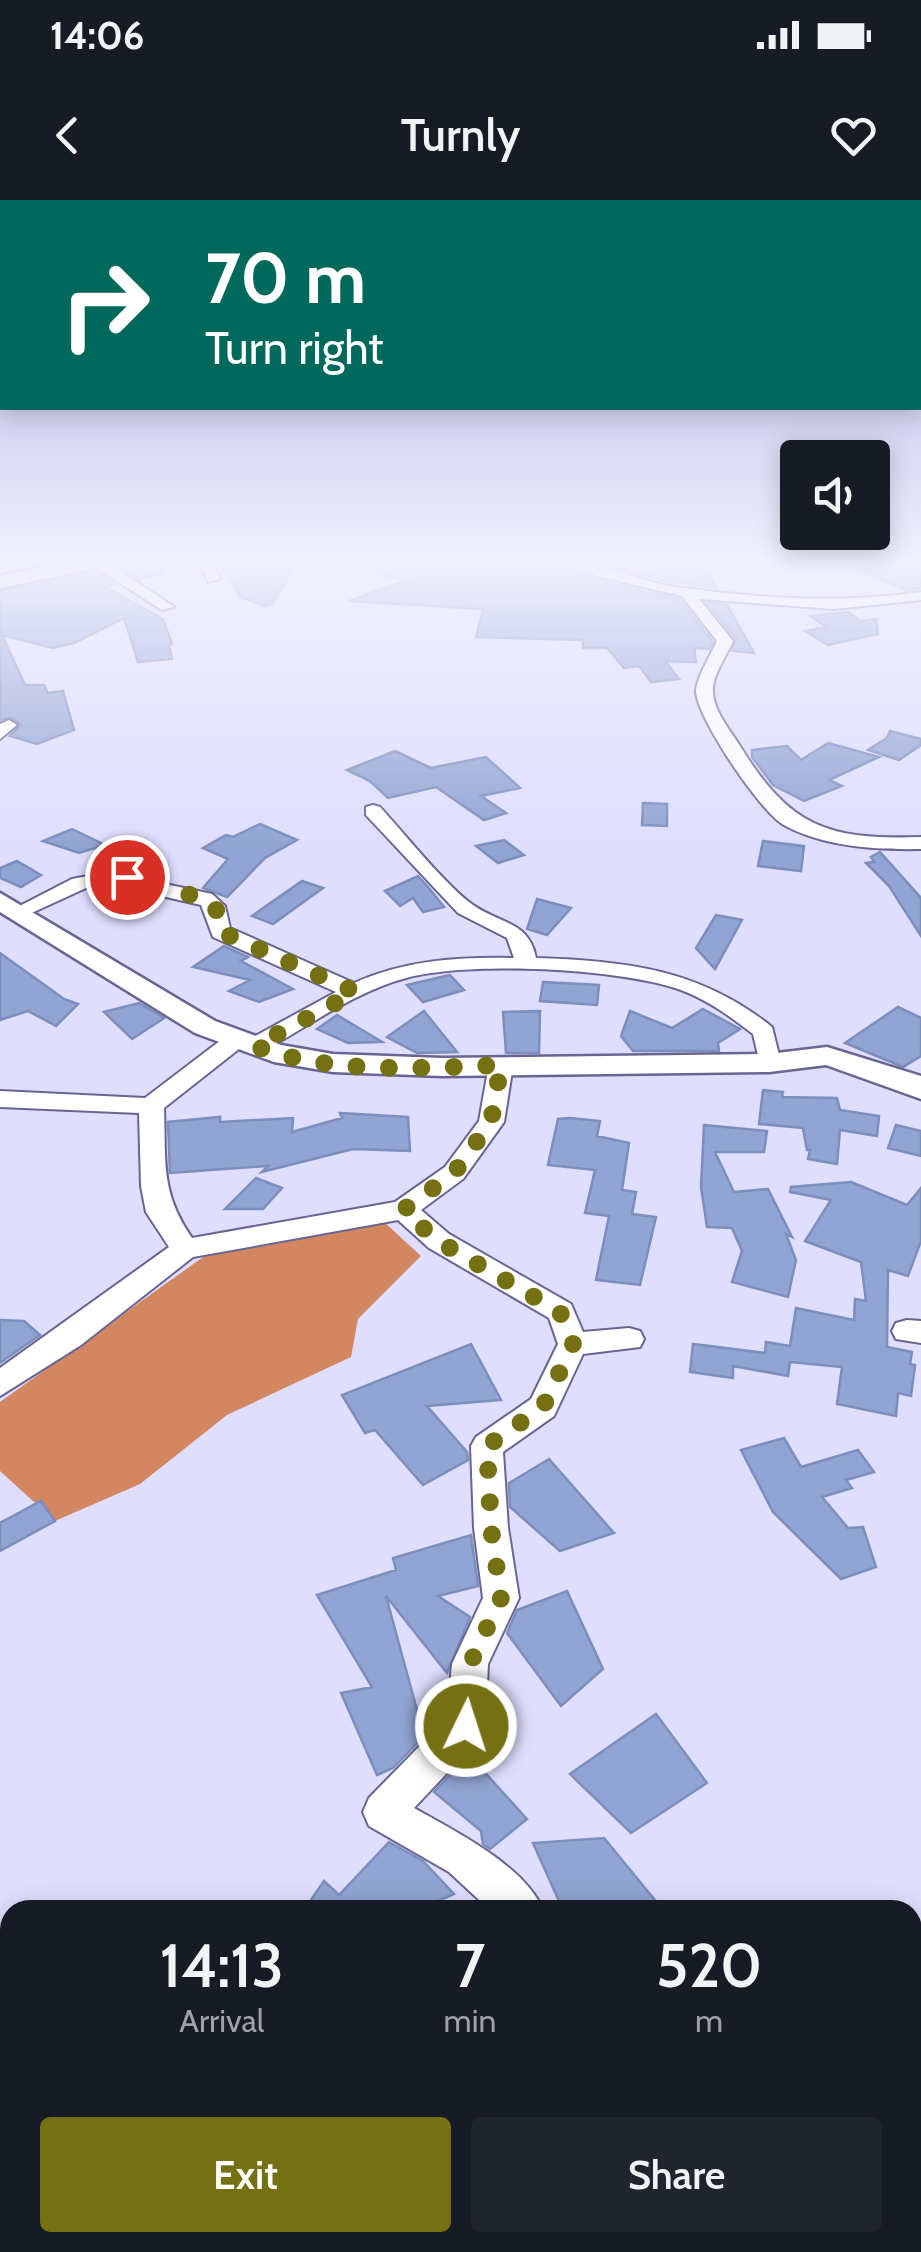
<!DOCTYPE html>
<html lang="en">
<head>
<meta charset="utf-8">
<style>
  body { margin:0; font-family:Cabin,sans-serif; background:#20242c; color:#f1f3f6; height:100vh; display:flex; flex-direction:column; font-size:38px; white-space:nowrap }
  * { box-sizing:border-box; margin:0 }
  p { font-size:32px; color:#9ea1a6 }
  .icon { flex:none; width:55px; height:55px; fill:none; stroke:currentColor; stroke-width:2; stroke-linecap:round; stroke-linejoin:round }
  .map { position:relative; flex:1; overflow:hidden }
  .side { position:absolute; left:0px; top:1700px; width:922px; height:352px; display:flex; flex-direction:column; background:#171b24; border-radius:30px 30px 0 0; box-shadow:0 5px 25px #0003 }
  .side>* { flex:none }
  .top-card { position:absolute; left:0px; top:0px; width:922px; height:210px; box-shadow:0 5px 25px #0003; background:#00695c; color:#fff; overflow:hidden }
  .buttons { position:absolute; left:780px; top:240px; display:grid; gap:20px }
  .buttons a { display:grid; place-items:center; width:110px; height:110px; border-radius:10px; background:#171b24; box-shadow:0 5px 25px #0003; font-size:50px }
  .pin { position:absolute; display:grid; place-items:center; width:85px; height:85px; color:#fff; margin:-42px; border:5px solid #fff; border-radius:50%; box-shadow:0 2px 10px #0007 }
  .me { position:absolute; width:110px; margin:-55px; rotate:4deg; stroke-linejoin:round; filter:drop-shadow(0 0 8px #0008) }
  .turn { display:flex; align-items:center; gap:35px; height:210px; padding:0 40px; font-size:45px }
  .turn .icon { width:130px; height:130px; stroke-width:2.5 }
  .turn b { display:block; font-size:70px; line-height:85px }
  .eta { display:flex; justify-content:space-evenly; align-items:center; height:170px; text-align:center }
  .eta b { font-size:60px; font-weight:600; line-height:70px }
  .action { display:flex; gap:20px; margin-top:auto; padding:20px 40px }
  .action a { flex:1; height:115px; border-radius:10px; background:#757113; color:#fff; font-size:40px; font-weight:600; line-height:115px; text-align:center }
  .action a+a { background:#20242c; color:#f1f3f6 }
  .status { display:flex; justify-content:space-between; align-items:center; height:70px; padding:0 50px; background:#171b24; direction:ltr }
  .status svg { height:28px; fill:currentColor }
  header { display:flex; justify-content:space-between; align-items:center; height:130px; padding:0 40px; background:#171b24; font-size:45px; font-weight:600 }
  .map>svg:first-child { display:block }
  .forest { fill:#d28761 }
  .building { fill:#91a4d3; stroke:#7b8ebc; stroke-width:2.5 }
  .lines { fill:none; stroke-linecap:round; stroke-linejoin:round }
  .minor-casing { stroke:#686593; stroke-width:4 }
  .tertiary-casing { stroke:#686593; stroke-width:5 }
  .secondary-casing { stroke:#686593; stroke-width:5 }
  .minor { fill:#fff; fill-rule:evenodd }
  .tertiary { fill:#fff; fill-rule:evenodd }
  .secondary { fill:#fff; fill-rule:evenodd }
  .route { stroke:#757113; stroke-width:18; stroke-dasharray:0 32.4 }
</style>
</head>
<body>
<div class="status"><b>14:06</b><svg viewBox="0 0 49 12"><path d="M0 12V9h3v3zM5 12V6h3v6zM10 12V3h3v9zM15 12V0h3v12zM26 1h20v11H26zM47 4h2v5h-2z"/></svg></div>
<header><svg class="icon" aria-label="back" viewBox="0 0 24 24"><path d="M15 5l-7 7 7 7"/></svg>Turnly<svg class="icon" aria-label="heart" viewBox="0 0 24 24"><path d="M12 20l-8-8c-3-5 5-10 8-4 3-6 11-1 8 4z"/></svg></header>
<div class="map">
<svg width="921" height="2052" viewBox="0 0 921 2052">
  <rect width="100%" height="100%" fill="#dfdefe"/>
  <path class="forest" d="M383,1021l38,35 -63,63 -7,38 -124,58 -87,69 -85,37 -55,-50v-69l206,-147z"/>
  <path class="building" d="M130,359h23l10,15 -24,5 -21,-14z
    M219,359h81l-28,45 -7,2 -25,-9z
    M349,359h202l45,21 84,19 33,43 -4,7 -15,-1 2,14 -31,-1 14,18 -28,3 -12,-16 -15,2 -17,-20h-24v-8l-107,-3 7,-28 -134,-8 56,-20 -56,-17z
    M587,359h36l16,8 23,-8h31l12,7 12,22 -55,-8z
    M883,359h38v29l-14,2 -44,-17z
    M96,372l19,12 -11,2 59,33 9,25 -3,1 3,14 -34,3 -14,-44 -50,25 -21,5 -51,-13 23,50h19l4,8 15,-2 11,39 -37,14 -27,-8 11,-11 -10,-8 -11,3v-129z
    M707,403l20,2 27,48 -22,-2 4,-12z
    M848,412l12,9 16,-2 2,15 -50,11 -23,-14 21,-4 -15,-11z
    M890,531l31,8v6l-22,15 -31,-10 19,-12z
    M828,543l51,14 -50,23 13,6 -38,15 -31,-16 -21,-28v-7l35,-4 14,14z
    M395,551l36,17 55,-11 34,31 -39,8 25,17 -22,7 -48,-33 -48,11 -18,-17 -23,-11z
    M643,603l24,1v22l-25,-1z
    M260,624l37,16 -32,18 -38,39 -24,-9 25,-29 -25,-11 23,-13 7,2z
    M72,629l33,16 -26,8 -36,-12z
    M504,640l20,15 -26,8 -22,-17z
    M763,641l41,5 -3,25 -43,-5z
    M880,652l41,46v38l-32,-50 -23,-23 8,-1 -3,-5z
    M17,661l24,14 -20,12 -21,-9v-10z
    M418,676l11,12 15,19 -21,5 -10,-14 -13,8 -15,-15z
    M302,681l21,7 -50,36 -21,-8z
    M537,699l34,9 -24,27 -20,-6z
    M716,715l26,5 -27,49 -19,-21z
    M224,746l24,11 -7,4 52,28 -34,13 -30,-11 21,-11 -57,-13z
    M0,753l64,46 14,5 -22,22 -28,-15 -28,9z
    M450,775l14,15 -41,12 -16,-17z
    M543,782l56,3 -2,20 -57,-4z
    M139,803l25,15 -32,21 -28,-27z
    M898,807l23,11v38l-18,11 -58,-24z
    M703,809l37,20 -22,14 1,8h-86l-12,-15 9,-25 42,17z
    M424,811l33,41 -40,1 -30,-16z
    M540,811l-1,42h-33l-3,-41z
    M337,815l45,27 -34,1 -31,-14z
    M763,890l20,2 -1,5 55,1 3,12 39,6 -2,20 -37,-6 -3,34 -29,-5 2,-9h-3l-4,-22 -44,-4z
    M340,913l68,4 2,34 -57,-2 -91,23 6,-6 -98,7 -2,-51 52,-5v5l73,-4 -1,14 50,-14z
    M570,918l30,3 -3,15 32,7 -7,47 14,2 -4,22 24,3 -16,68 -44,-5 13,-64 -24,-3 10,-43 -47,-5 10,-46z
    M704,925l63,6 -3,21h-49l19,40 34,-3 24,48 -6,-3 10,26 -8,37 -56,-15 10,-31 -10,-23 -25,-1 -6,-40z
    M896,925l25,6v25l-33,-8z
    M256,978l26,10 -19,21h-38z
    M851,982l56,23 14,-17v53l-13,35 -20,-6 -1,77 25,5 -2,12 5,1 -4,31 -13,-3 -2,23 -59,-12 5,-37 -52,-5 -2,14 -55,-10v12l-43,-6 3,-28 72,9 1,-11 24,4 6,-38 58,12 1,-21 11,2 -5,-39 -56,-21 26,-41 -41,-8 1,-5z
    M0,1120l24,1 16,14 -40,28z
    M471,1144l30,56 -74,6 40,46 1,8 -45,25 -48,-55 -10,3 -23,-38z
    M784,1238l17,29 57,-17 16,22 -28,8 6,8 -30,9 26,31 15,-1 13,40 -35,12 -68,-67 -32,-62z
    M549,1259l65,74 -54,18 -50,-44 -1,-24z
    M41,1301l14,20 -55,30v-28z
    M471,1335l7,51 -40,10 32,21 -23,56 -61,-77 38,140 -31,32 -16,7 -36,-82 31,-6 -55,-92 79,-25 -3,-12z
    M567,1391l36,78 -42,37 -54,-73 10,-23z
    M656,1514l51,69 -76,50 -61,-59z
    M469,1555l58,64 -37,30 -7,-5 -2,-13 -47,-39z
    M604,1638l59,72h-100l-30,-67z
    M389,1642l34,19 31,33 -36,16h-114l20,-29 15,14z"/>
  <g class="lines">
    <defs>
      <path id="minor" d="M92,359h10l72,48 -12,3 -70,-45z
        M181,359h18l16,8 5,12 -12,3 -4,-10z
        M555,359c41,0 80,22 121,28 81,11 161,17 245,5v8l-87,9 -135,-10 34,42c-6,14 -21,35 -20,50 0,20 18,40 27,55 50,81 87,94 181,91v12c-43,1 -98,-2 -137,-24 -23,-12 -88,-109 -88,-134 1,-15 15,-36 21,-50l-35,-45 -85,-20z
        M9,520l8,5 -17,14v-15z
        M373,605l7,2c24,26 66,79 93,98 27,19 56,16 63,53 90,3 164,11 236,69l9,36 -4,5h-16l-8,-34c-22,-17 -45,-34 -72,-44 -61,-22 -212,-29 -275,-12 -50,13 -97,48 -143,73h-16l-3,-6 -80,63c2,54 -4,84 28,130l203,-36 50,-35 34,-46 10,-56 12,-7 9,2 3,5 -9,57 -41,57 -42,31 28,24 122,70 12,28 46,-4 11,3 4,8 -4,8 -57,7 -29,62 -51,36 5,76 11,70 -31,66 -3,62 -6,13 -65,69c41,23 111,58 129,102h-53l-41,-38 -80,-46 -6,-14 6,-14 78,-80 5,-54 31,-66 -9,-70 -3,-82 5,-9 55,-38 27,-55 -9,-26 -120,-70 -31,-28 -205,37 -112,88 -81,51v-28l169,-121 -23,-35 -5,-26 -2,-73 -139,-6v-16l145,7 84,-64h16l3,6 88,-48 -123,-55 -12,-32 -92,-21 -23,4 -61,28 -7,2 -10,-6 64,-33 37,-7 103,22 13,12 5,22 124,55c52,-23 104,-26 160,-25l-7,-20 -49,-25 -92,-98v-8z
        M907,1120l14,1v22l-25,-4 -4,-8 4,-8z"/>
      <path id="tertiary" d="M0,693l215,128 66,24 52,9 109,4 327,-4 58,-7 94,29v23l-95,-34 -57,7 -327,4 -109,-4 -59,-10 -79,-29 -195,-121z"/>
      <path id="secondary" d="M82,359h38l-10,6 -110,23v-12z"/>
    </defs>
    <use href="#minor" class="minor-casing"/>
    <use href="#tertiary" class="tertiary-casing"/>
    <use href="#secondary" class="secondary-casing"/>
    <use href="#minor" class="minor"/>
    <use href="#tertiary" class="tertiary"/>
    <use href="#secondary" class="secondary"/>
  </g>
  <linearGradient id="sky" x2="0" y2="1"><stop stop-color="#a9aada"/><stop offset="0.56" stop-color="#f1f0ff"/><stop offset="1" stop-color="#f1f0ff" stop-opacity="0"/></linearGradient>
  <rect width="921" height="646" fill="url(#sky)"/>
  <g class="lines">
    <path class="route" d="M127,677l81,23 9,11 4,21 135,60 -101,54c74,29 168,22 246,19l-10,57 -37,51 -51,37 35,31 122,71 13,32 -30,63 -56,39 4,82 10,70 -31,66 -4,62"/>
  </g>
</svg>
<div class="buttons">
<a><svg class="icon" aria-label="sound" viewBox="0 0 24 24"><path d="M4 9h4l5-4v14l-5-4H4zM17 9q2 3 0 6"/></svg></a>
</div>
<div class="pin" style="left:127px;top:677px;background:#d93025"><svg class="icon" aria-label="arrive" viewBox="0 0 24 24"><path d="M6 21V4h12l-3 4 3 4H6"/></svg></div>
<svg class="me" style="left:466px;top:1526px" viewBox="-20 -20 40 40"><circle r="17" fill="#757113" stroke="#fff" stroke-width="3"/><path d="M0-11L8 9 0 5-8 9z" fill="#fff"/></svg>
<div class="top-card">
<div class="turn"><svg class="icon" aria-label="right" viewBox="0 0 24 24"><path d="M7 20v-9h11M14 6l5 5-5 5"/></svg><div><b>70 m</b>Turn right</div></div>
</div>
<section class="side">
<div class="eta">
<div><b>14:13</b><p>Arrival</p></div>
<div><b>7</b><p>min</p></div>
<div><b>520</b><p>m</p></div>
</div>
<div class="action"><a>Exit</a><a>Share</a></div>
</section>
</div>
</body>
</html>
